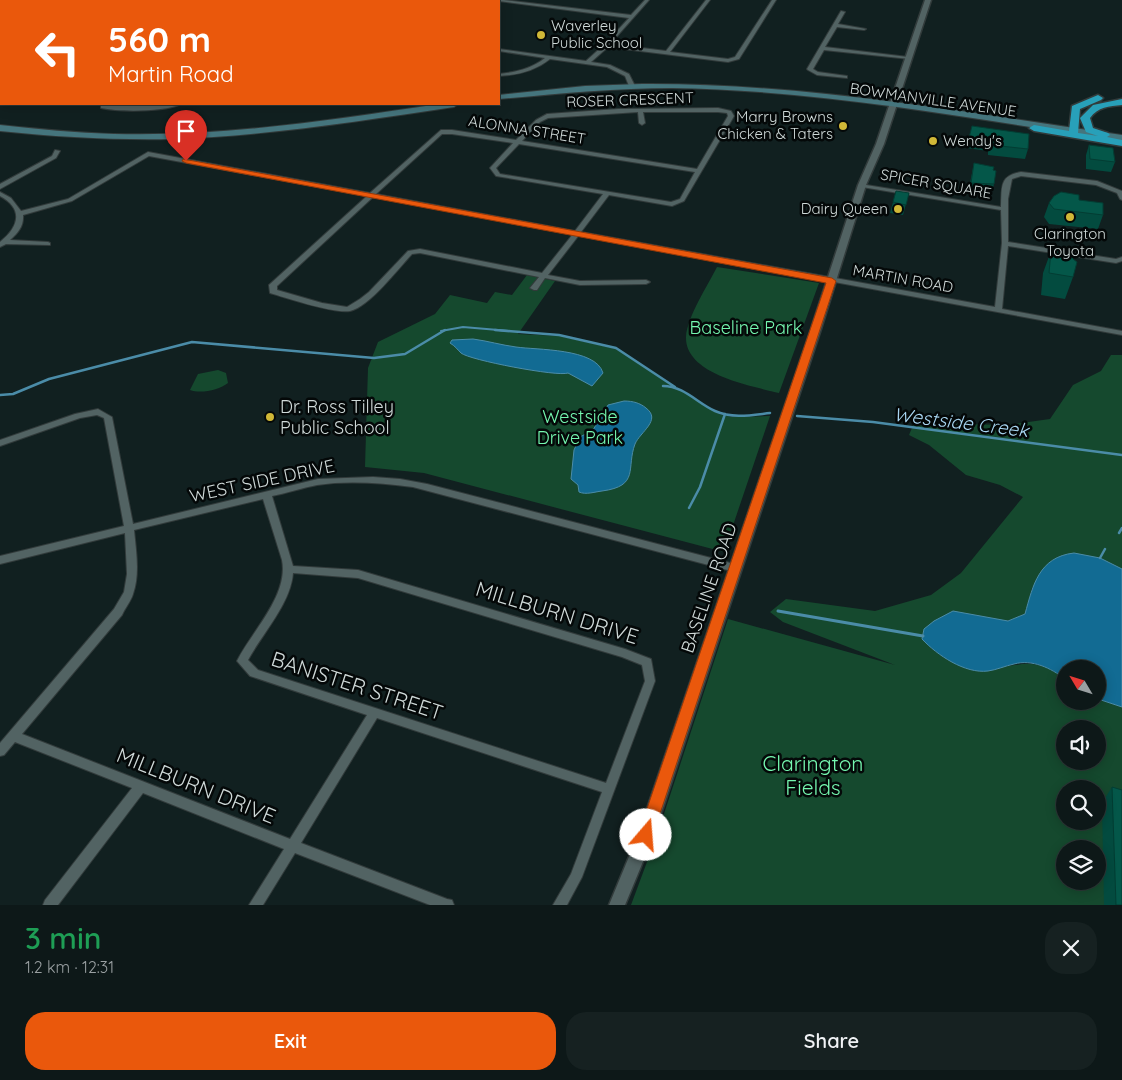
<!DOCTYPE html>
<html lang="en">
<head>
<meta charset="utf-8">
<style>
  body { margin:0; font-family:Quicksand,sans-serif; background:#162121; color:#f1f3f6; height:100vh; display:flex; flex-direction:column; font-size:19px; white-space:nowrap }
  * { box-sizing:border-box; margin:0 }
  p { font-size:16px; color:#9aa0a2 }
  .icon { flex:none; width:28px; height:28px; fill:none; stroke:currentColor; stroke-width:2; stroke-linecap:round; stroke-linejoin:round }
  .map { position:relative; height:905px; overflow:hidden }
  .side { display:flex; flex-direction:column; background:#0d1818; flex:1 }
  .side>* { flex:none }
  .hud { position:absolute; left:0px; top:0px; width:500px; height:105px; box-shadow:0 2px 12px #0003,0 0 0 1px #2d3737; background:#ea580c; color:#fff; overflow:hidden }
  .needle { width:32px; rotate:308deg }
  .buttons { position:absolute; left:1056px; top:660px; display:grid; gap:10px }
  .buttons a { display:grid; place-items:center; width:50px; height:50px; border-radius:50%; background:#0d1818; box-shadow:0 2px 12px #0003,0 0 0 1px #2d3737; font-size:25px }
  .pin { position:absolute; display:grid; place-items:center; width:42px; height:42px; color:#fff; margin:-51px -21px; border-radius:50% 50% 50% 0; rotate:-45deg; box-shadow:0 0 5px #0007 }
  .pin .icon { rotate:45deg }
  .me { position:absolute; width:55px; margin:-28px; rotate:18deg; stroke-linejoin:round; filter:drop-shadow(0 0 4px #0008) }
  .turn { display:flex; align-items:center; gap:18px; height:105px; padding:0 25px; font-size:22px }
  .turn .icon { width:65px; height:65px; stroke-width:2.5 }
  .turn b { display:block; font-size:35px; line-height:42px }
  .round { display:grid; place-items:center; flex:none; width:52px; height:52px; border-radius:20px; background:#162121 }
  .head { display:flex; align-items:center; justify-content:space-between; height:85px; padding:0 25px }
  h1 { font-size:30px; font-weight:600; line-height:38px; color:#1e9e55 }
  .cta { display:flex; gap:10px; margin-top:auto; padding:10px 25px }
  .cta a { flex:1; height:58px; border-radius:20px; background:#ea580c; color:#fff; font-size:20px; font-weight:600; line-height:58px; text-align:center }
  .cta a+a { background:#162121; color:#f1f3f6 }
  .map>svg:first-child { display:block }
  .green { fill:#15492e; fill-rule:evenodd }
  .water { fill:#126b93; stroke:#4b8ca8 }
  .lines { fill:none; stroke-linecap:round; stroke-linejoin:round }
  .stream-far2 { stroke:#4b8ca8; stroke-width:2 }
  .stream-far1 { stroke:#4b8ca8; stroke-width:2.5 }
  .stream { stroke:#4b8ca8; stroke-width:3 }
  .minor-casing { stroke:#323b3b; stroke-width:2 }
  .tertiary-casing { stroke:#323b3b; stroke-width:3 }
  .secondary-casing { stroke:#323b3b; stroke-width:2 }
  .motorway-casing { stroke:#323b3b; stroke-width:3 }
  .minor { fill:#526363; fill-rule:evenodd }
  .tertiary { fill:#526363; fill-rule:evenodd }
  .secondary { fill:#45757d; fill-rule:evenodd }
  .motorway { fill:#28a0b9; fill-rule:evenodd }
  .wall { fill:#034b3f }
  .building { fill:#045749; stroke:#033d33 }
  .route { fill:#ea580c; stroke:#983908 }
  .poi-dot { fill:#d0b837; stroke:#040808; stroke-width:2 }
  .labels { text-anchor:middle; stroke-width:5; stroke-linejoin:round; paint-order:stroke }
  .far-poi-label { font-size:15px; fill:#cfd9d8; stroke:#040808; text-anchor:start }
  .far-street-label { font-size:15px; fill:#cfd9d8; stroke:#040808 }
  .park-label { font-size:18px; fill:#75f8b0; stroke:#040808 }
  .poi-label { font-size:18px; fill:#cfd9d8; stroke:#040808; text-anchor:start }
  .street-label { font-size:18px; fill:#cfd9d8; stroke:#040808 }
  .water-label { font-size:19px; font-style:italic; fill:#a9d7f3; stroke:#040808 }
  .near-street-label { font-size:21px; fill:#cfd9d8; stroke:#040808 }
  .near-park-label { font-size:21px; fill:#75f8b0; stroke:#040808 }
</style>
</head>
<body>
<div class="map">
<svg width="1122" height="905" viewBox="0 0 1122 905">
  <rect width="100%" height="100%" fill="#112020"/>
  <path class="green" d="M717,267l102,16 -40,110c-27,-7 -94,-18 -93,-56 1,-20 22,-52 31,-70z
    M527,275l28,6 -37,53 41,2 57,13 103,65 13,3 38,-1 -46,136 -300,-79 -59,-6 3,-99 10,-26 57,-28 15,-19 37,8 8,-11 17,3z
    M1111,355h11v214l-22,-11 -68,30 -7,26c-6,2 -13,7 -19,7 -24,0 -78,-14 -84,18 13,14 31,26 50,31 4,1 10,-1 15,-1 35,-3 46,-14 78,10v22h33v-2l24,8v198h-491l26,-70 71,-216 167,46 -112,-43 -13,-10 16,-13 89,12 56,-16 30,-22 62,-76 -23,-12 -34,-10 -37,-30 -20,-10 5,-12 93,2 43,-6 23,-34 28,-14zM1065,729h33v32h-33zM1065,789h33v32h-33zM1065,849h33v32h-33z
    M218,370l8,3 2,10c-9,7 -27,11 -38,7l8,-16z"/>
  <path class="water" d="M473,339c15,2 28,6 43,8 20,3 80,1 87,26l-11,13 -24,-13c-10,4 -99,-13 -107,-20 -4,-4 -6,-7 -11,-10l2,-3z
    M624,401c9,0 16,2 22,7 16,12 -6,24 -11,36 -9,24 5,42 -33,47 -8,1 -16,4 -23,1l-1,-7 -7,-6 3,-29 6,-13 13,-7 15,-25z
    M1074,553l26,5 22,11v138l-24,-8v-30h-33v10c-14,-11 -33,-20 -51,-15 -9,2 -18,6 -26,7 -23,3 -51,-16 -66,-32l2,-10 10,-8 19,-10 55,10 17,-7c8,-29 14,-57 49,-61z"/>
  <g class="lines">
    <path class="stream-far2" d="M441,331l22,-4 47,4"/>
    <path class="stream-far1" d="M495,330l64,5 57,13 59,39
      M663,386c21,0 34,17 52,25 18,8 37,4 55,2
      M0,395l13,-1 36,-15 143,-37 182,16 31,-4 40,-24
      M797,416l76,6 249,33
      M689,508l11,-21 25,-73
      M1119,533l3,-5
      M1100,558l5,-9"/>
    <path class="stream" d="M778,611l145,25"/>
    <defs>
      <path id="minor" d="M129,0h13l1,1h-12z
        M491,0h13l127,15 14,-15h4l-39,44 56,7 40,-51h4l-40,52 58,7 7,-2 37,-57h4l-37,59 -11,3 -120,-15 -17,15 19,3 19,9 6,12 -3,2 -3,-2 -4,-10 -18,-9 -57,-8c-15,12 -32,16 -51,17v-2c17,-2 32,-5 46,-16l-46,-7v-2l87,12 19,-17 24,-26z
        M0,10h1v2h-1z
        M841,11l4,1 -7,12 28,5 -2,1 -27,-3 -12,20 83,10 2,1v1l-86,-9 -11,19 5,3 29,4v2l-30,-3 -9,-5 -1,-1z
        M0,34h1v2h-1z
        M101,104h6l-1,2h57l10,-2h8c-16,8 -62,8 -80,4z
        M718,108l13,3 3,5 -50,85 -12,5 -63,-11 -28,37 414,75 7,-64 -1,-33 -139,-23 -3,-2 1,-1 141,23c1,-20 -2,-31 20,-35l76,9 25,10v9l-2,-1 -3,-6 -21,-8 -75,-9 -9,3 -4,20v43l108,17 6,-2v4l-6,2 -108,-17 -6,63 120,22v4l-543,-100 -31,40 32,6 66,-1 4,2 -4,2 -66,1 -35,-7 -8,12h-3l-4,-2 9,-11 -119,-24 -8,1c-14,15 -43,53 -62,57 -15,3 -64,-13 -80,-18l-1,-8 98,-89 -218,-40 -77,45 -49,14c1,11 -5,18 -13,25l38,2 2,1v2l-44,-1 -6,3v-5c19,-15 24,-33 0,-46v-4l11,6 10,13 47,-12 80,-47 222,41 71,-63h11l64,10 20,-20 11,-6 71,-5zM638,112l1,11 3,2 3,-2 -2,-11h75l9,1 1,3 -31,53 -175,-28 18,-19 8,-4zM442,134h10l61,9 -23,25 6,8 107,18 -28,37 -199,-37zM519,144l176,28 -15,27 -9,3 -171,-28 -4,-6zM373,197l200,37 -31,39 -122,-24 -12,2 -39,41 -9,7 -13,8 -25,-4 -45,-13v-4z
        M55,150l5,1 -4,7 -56,31v-5l52,-28z
        M98,409l14,8 21,107 185,-45 55,-2 27,2 27,5 311,81 2,3 -2,3 -3,1 -322,-85c-31,-4 -65,-7 -96,-2 -15,3 -30,8 -45,11l21,70 65,4 267,79 26,10 4,22 -73,196 -15,28h-14l18,-31 31,-82 -225,-74 -76,125 146,56 5,1 2,5h-24l-135,-52 -32,52h-14l35,-56 -141,-56 -85,112h-15l2,-5 87,-112 -117,-46 -11,13 -4,1v-13l114,-134 10,-17 3,-18 -2,-41 -125,31v-8l124,-30 -20,-108 -7,-3 -17,3 -80,28v-6l75,-26zM263,499l19,61c7,35 -30,71 -45,101l13,15 117,39 -77,124 -268,-105 100,-119c3,-7 9,-14 11,-21 7,-20 3,-43 1,-64zM293,573l65,5 264,79 20,8 3,16 -39,102 -348,-113 -10,-10c14,-26 43,-57 45,-87z"/>
      <path id="tertiary" d="M925,0h6l-47,144 -18,41 -45,144 -167,506 -29,70h-16l29,-70 173,-506 47,-144 18,-41z"/>
      <path id="secondary" d="M642,84c162,-1 321,28 480,51v6c-149,-22 -299,-51 -450,-53 -58,0 -115,6 -173,11v-4l86,-9z
        M439,104h19l-4,3c-94,14 -188,29 -283,32 -58,1 -114,-2 -171,-8v-6c38,4 76,8 114,9 109,3 218,-14 325,-30z"/>
      <path id="motorway" d="M1098,95l5,3 -2,2 -21,9 -2,24 20,3 -12,-4 -6,-14 13,-13 29,-6v6c-13,1 -24,2 -32,13l3,10 15,5 2,2 -3,2 15,3v6l-88,-15 -5,-3 5,-3 35,6 3,-25z"/>
    </defs>
    <use href="#minor" class="minor-casing"/>
    <use href="#tertiary" class="tertiary-casing"/>
    <use href="#secondary" class="secondary-casing"/>
    <use href="#motorway" class="motorway-casing"/>
    <use href="#minor" class="minor"/>
    <use href="#tertiary" class="tertiary"/>
    <use href="#secondary" class="secondary"/>
    <use href="#motorway" class="motorway"/>
  </g>
  <path class="wall" d="M972,126l56,23 -3,10 -37,-4v-4l-21,-3z
    M1089,145l26,17 -4,10 -25,-3v-14z
    M974,163l19,7 1,14 -3,11 -23,-2z
    M909,193l-6,22 -13,-2 3,-11z
    M1079,200l24,15 -5,14 -49,-5 -5,-7 5,-14z
    M1055,248l18,11v18l-8,22 -24,-4 2,-22 8,-22h2z
    M1112,787l10,118h-18l-2,-102z"/>
  <path class="building" d="M972,126l57,8 -1,15 -37,-4v-3l-22,-4z
    M1089,145l24,3 2,14 -25,-3z
    M974,163l20,4 -1,3 3,1 -2,13 -23,-1z
    M896,191l13,2 -3,12 -13,-3z
    M1061,192l18,3v5l24,3v12l-49,-6 -5,-6 5,-7z
    M1055,248l19,4 -1,7 4,3 -4,15 -24,-4 2,-22 3,1z
    M1112,787l10,3v115h-6z"/>
  <path class="route" d="M183,159l649,119 4,3 -185,560 -5,2 -6,-2 -2,-6 188,-552 -640,-120 -4,-2z"/>
  <g class="poi-dot">
    <circle cx="541" cy="35" r="5"/>
    <circle cx="843" cy="126" r="5"/>
    <circle cx="933" cy="141" r="5"/>
    <circle cx="898" cy="209" r="5"/>
    <circle cx="1070" cy="217" r="5"/>
    <circle cx="270" cy="417" r="5"/>
  </g>
  <g class="labels">
    <g class="far-poi-label">
      <text x="551" y="31">Waverley<tspan x="551" dy="17">Public School</tspan></text>
      <text x="833" y="122" text-anchor="end">Marry Browns<tspan x="833" dy="17">Chicken &amp; Taters</tspan></text>
      <text x="943" y="146">Wendy's</text>
      <text x="888" y="214" text-anchor="end">Dairy Queen</text>
      <text x="1070" y="239" text-anchor="middle">Clarington<tspan x="1070" dy="17">Toyota</tspan></text>
    </g>
    <g class="far-street-label">
      <text transform="translate(630 100) rotate(-2)" y="5">ROSER CRESCENT</text>
      <text transform="translate(933 100) rotate(8)" y="5">BOWMANVILLE AVENUE</text>
      <text transform="translate(527 130) rotate(9)" y="5">ALONNA STREET</text>
      <text transform="translate(936 184) rotate(10)" y="5">SPICER SQUARE</text>
      <text transform="translate(903 279) rotate(10)" y="5">MARTIN ROAD</text>
    </g>
    <g class="park-label">
      <text x="746" y="334">Baseline Park</text>
      <text x="580" y="423">Westside<tspan x="580" dy="21">Drive Park</tspan></text>
    </g>
    <g class="poi-label">
      <text x="280" y="413">Dr. Ross Tilley<tspan x="280" dy="21">Public School</tspan></text>
    </g>
    <g class="street-label">
      <text transform="translate(262 481) rotate(-12)" y="6">WEST SIDE DRIVE</text>
      <text transform="translate(709 588) rotate(-71)" y="6">BASELINE ROAD</text>
    </g>
    <g class="water-label">
      <text transform="translate(961 422) rotate(7)" y="7">Westside Creek</text>
    </g>
    <g class="near-street-label">
      <text transform="translate(557 613) rotate(17)" y="7">MILLBURN DRIVE</text>
      <text transform="translate(357 686) rotate(18)" y="7">BANISTER STREET</text>
      <text transform="translate(196 786) rotate(22)" y="7">MILLBURN DRIVE</text>
    </g>
    <g class="near-park-label">
      <text x="813" y="771">Clarington<tspan x="813" dy="24">Fields</tspan></text>
    </g>
  </g>
</svg>
<div class="buttons">
<a><svg class="needle" viewBox="-14 -14 28 28"><path d="M0-13l5 13h-10z" fill="#e53935"/><path d="M0 13l5-13h-10z" fill="#9aa0a2"/></svg></a>
<a><svg class="icon" aria-label="sound" viewBox="0 0 24 24"><path d="M4 9h4l5-4v14l-5-4H4zM17 9q2 3 0 6"/></svg></a>
<a><svg class="icon" aria-label="search" viewBox="0 0 24 24"><circle cx="10" cy="10" r="6"/><path d="M15 15l6 6"/></svg></a>
<a><svg class="icon" aria-label="layers" viewBox="0 0 24 24"><path d="M12 4l9 5-9 5-9-5zM3 14l9 5 9-5"/></svg></a>
</div>
<div class="pin" style="left:186px;top:161px;background:#d93025"><svg class="icon" aria-label="arrive" viewBox="0 0 24 24"><path d="M6 21V4h12l-3 4 3 4H6"/></svg></div>
<svg class="me" style="left:646px;top:835px" viewBox="-20 -20 40 40"><circle r="19" fill="#fff"/><path d="M0-13L10 11 0 6-10 11z" fill="#ea580c"/></svg>
<div class="hud">
<div class="turn"><svg class="icon" aria-label="left" viewBox="0 0 24 24"><path d="M17 20v-9H6M10 6l-5 5 5 5"/></svg><div><b>560 m</b>Martin Road</div></div>
</div>
</div>
<section class="side">
<div class="head"><div><h1>3 min</h1><p>1.2 km · 12:31</p></div><a class="round"><svg class="icon" aria-label="close" viewBox="0 0 24 24"><path d="M6 6l12 12M18 6L6 18"/></svg></a></div>
<div class="cta"><a>Exit</a><a>Share</a></div>
</section>
</body>
</html>
